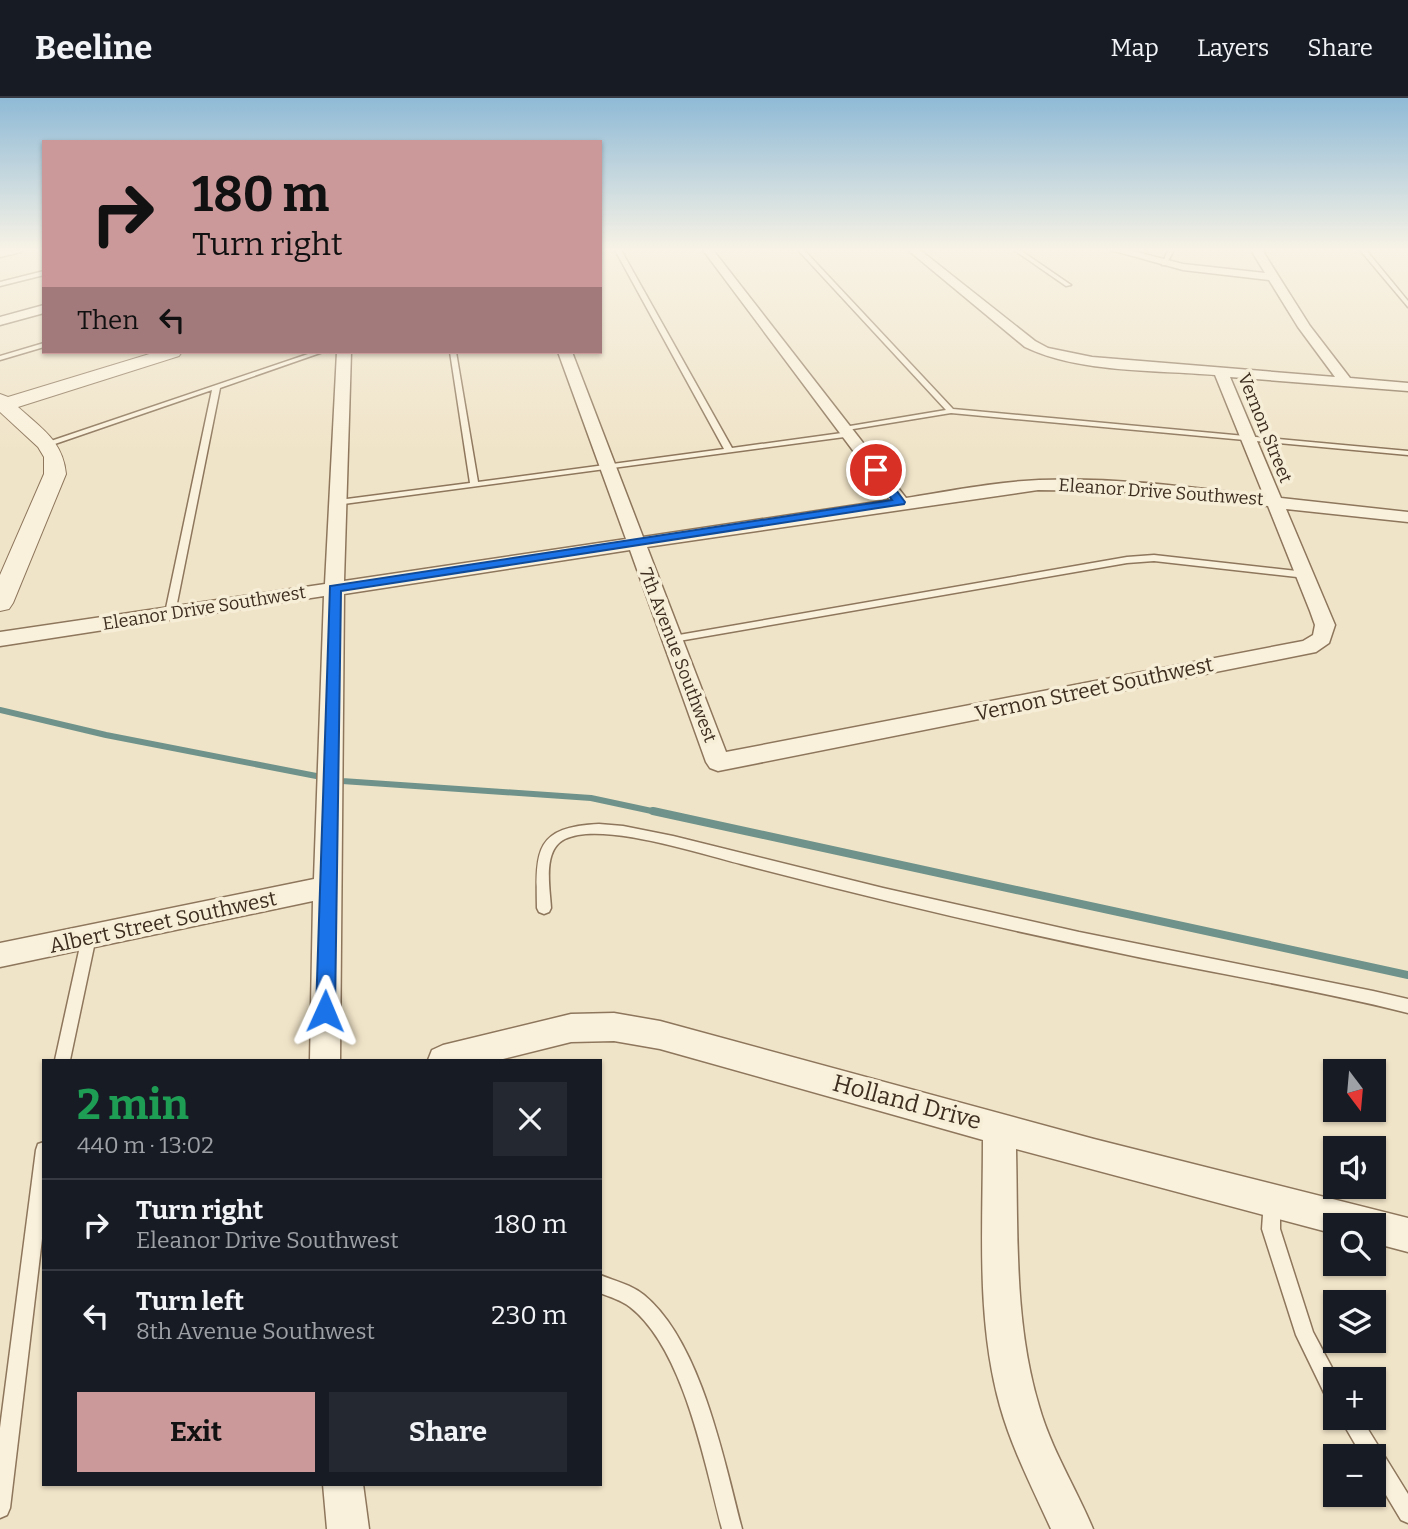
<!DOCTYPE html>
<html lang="en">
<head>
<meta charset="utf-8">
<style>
  body { margin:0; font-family:Bitter,serif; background:#242831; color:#f1f3f6; height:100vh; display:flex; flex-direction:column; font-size:26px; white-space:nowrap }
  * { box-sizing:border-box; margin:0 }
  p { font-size:23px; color:#9ea1a6 }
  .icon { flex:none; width:38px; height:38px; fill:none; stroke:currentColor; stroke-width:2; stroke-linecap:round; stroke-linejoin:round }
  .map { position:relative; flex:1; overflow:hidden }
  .side { position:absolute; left:42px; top:961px; width:560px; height:427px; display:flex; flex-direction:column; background:#171b24; border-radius:0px; box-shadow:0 2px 5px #0004 }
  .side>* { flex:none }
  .hud { position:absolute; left:42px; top:42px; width:560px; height:214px; border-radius:0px; box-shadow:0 2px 5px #0004; background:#cc999b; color:#111; overflow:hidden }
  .needle { width:46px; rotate:164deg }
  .buttons { position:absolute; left:1323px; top:961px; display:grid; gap:14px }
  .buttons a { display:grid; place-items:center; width:63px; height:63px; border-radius:0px; background:#171b24; box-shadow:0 2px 5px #0004; font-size:35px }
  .pin { position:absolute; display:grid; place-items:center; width:60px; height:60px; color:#fff; margin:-30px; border:4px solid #fff; border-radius:50%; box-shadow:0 2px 7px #0007 }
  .me { position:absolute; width:77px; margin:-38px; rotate:1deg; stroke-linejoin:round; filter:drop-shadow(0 0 5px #0008) }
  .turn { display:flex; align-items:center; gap:24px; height:147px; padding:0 35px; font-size:32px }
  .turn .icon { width:91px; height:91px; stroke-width:2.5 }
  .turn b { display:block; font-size:49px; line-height:60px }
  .then { display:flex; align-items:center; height:66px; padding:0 35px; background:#0003; gap:14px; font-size:26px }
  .round { display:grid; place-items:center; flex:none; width:74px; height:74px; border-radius:0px; background:#242831 }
  .summary { display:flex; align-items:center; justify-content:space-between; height:119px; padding:0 35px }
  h1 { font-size:42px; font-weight:700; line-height:52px; color:#1e9e55 }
  .primary-button { display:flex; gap:14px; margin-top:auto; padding:14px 35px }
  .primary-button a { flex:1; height:80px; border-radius:0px; background:#cc999b; color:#111; font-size:28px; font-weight:700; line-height:80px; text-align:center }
  .primary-button a+a { background:#242831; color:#f1f3f6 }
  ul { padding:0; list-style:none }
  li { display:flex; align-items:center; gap:21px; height:91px; padding:0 35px; border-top:2px solid #363941 }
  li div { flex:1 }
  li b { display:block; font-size:26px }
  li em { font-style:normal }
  header { display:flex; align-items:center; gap:42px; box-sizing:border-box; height:98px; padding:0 35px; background:#171b24; border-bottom:2px solid #363941 }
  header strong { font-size:33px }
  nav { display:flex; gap:38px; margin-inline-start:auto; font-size:24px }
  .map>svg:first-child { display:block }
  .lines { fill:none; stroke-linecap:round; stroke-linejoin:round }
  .stream-far1 { stroke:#6f938a; stroke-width:6 }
  .stream { stroke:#6f938a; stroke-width:8 }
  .service-casing { stroke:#8d765c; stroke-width:3 }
  .minor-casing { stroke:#8d765c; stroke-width:3 }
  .tertiary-casing { stroke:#8d765c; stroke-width:2 }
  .service { fill:#faf1dc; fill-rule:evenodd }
  .minor { fill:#faf1dc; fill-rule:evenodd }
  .tertiary { fill:#faf1dc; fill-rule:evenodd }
  .route { fill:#1a73e8; stroke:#114b97; stroke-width:2 }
  .labels { text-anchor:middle; stroke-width:7; stroke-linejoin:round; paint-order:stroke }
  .far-street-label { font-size:18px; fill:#3d2e20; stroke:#f7eed8 }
  .street-label { font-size:21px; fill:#3d2e20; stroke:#f7eed8 }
  .near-street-label { font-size:24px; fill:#3d2e20; stroke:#f7eed8 }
</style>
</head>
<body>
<header>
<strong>Beeline</strong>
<nav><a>Map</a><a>Layers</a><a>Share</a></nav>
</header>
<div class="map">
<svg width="1408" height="1431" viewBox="0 0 1408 1431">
  <rect width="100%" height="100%" fill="#f0e4c8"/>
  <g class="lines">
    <path class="stream-far1" d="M0,612l106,25 236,46 249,17 70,15"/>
    <path class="stream" d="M653,713l755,164"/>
    <defs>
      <path id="service" d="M615,152h6l111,198 117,-16 4,2 -1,2 -516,69v-4l3,-1 131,-17 -20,-131h6l22,130 246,-33z
        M798,152h6l149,159 455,42v4l-457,-42 -110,18 -1,-2 4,-2 102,-17z
        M1014,152h6l51,35 -5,1z
        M1168,152h6l-8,15h-4z
        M1360,152h6l42,51v6z
        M44,173v4l-44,11v-4z
        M44,245v4l-44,13v-4z
        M314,254h9l-103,36 -45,225 -5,3 -3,-1 -2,-2 47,-223 -163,56 -7,-2z
        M1154,457l152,17 5,3 -5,3 -152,-17 -27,2 -454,79 -5,-3 5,-3 454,-79z
        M599,726l24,2 50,10 210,52 196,44 294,59 35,8v14c-91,-23 -183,-38 -275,-57 -131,-27 -262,-58 -392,-92 -40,-10 -140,-43 -176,-25 -23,11 -15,49 -14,69l-2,4 -5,2 -5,-2 -2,-4c-1,-57 -3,-81 62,-84z
        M89,833l5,2 2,4 -26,123h-15l27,-123 2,-4z
        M44,1044v80l-34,286 -3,7 -7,3v-90l36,-278 2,-6z
        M1272,1094l6,2 2,6v29l33,103 25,47h-3v25l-7,-3 -32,-66 -34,-106 2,-29 2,-6z
        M600,1177c15,6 32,10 44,20 57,47 80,165 98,234h-20c-17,-64 -38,-180 -92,-222 -9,-7 -20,-10 -30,-14z
        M1340,1320h21l47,76v29l-7,-3 -27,-45v-19h-12z"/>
      <path id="minor" d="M23,152l-2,2 -21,5v-6z
        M703,152h10l193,248c44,-7 88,-16 133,-18 75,-3 150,7 225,16l-49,-121c-58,-5 -137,-2 -190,-28l-117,-97h12l115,91 13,7 44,9 243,20 -37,-50 -29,-47 -86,-10 -72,-20h18l54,14 82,9 -14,-23h11l48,76 40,52 58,5v8l-178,-14 51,121 127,14v10l-122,-13 49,116 -6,18 -13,9 -598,119 -8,-3 -4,-6 -76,-212 -286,44 -4,466h-30l3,-159 -313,66v-24l314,-64 10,-283 -324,50v-14l325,-48 12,-232h14l-7,229 282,-42 -68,-187h14l71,185 247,-37zM1038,392l74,1 156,15 42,105 5,14 -2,10 -10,6 -577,111 -79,-205z
        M44,207v8l-44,12v-8z
        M614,915l46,8 434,118 314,79v34l-34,-9v-18h-39v9l-319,-85c2,86 -2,174 23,257 12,43 37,82 54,123h-42c-18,-40 -39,-80 -51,-123 -24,-86 -17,-178 -17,-266l-323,-91 -46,-8 -43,1 -72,18h-71l4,-10 11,-5 128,-31z
        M323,1386h40l6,45h-42z"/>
      <path id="tertiary" d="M156,254h26l-3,4 -161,51c23,21 45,34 48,67l-53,129 -4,6 -9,2v-36l44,-101v-17l-6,-10 -38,-35v-18l8,3z"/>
    </defs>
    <use href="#service" class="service-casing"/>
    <use href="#minor" class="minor-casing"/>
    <use href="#tertiary" class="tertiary-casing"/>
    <use href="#service" class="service"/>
    <use href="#minor" class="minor"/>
    <use href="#tertiary" class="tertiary"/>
  </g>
  <linearGradient id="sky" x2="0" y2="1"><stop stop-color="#8fbad6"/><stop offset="0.43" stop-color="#f8f3e6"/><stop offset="1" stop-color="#f8f3e6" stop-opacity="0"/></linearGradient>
  <rect width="1408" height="352" fill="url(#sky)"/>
  <path class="route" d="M872,369h7l26,35 -1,2 -563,87 -6,420 -3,6 -7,3 -6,-3 -3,-6 14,-425 562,-86 -22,-30z"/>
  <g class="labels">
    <g class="far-street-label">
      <text transform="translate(1265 330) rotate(68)" y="6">Vernon Street</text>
      <text transform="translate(1161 394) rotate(4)" y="6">Eleanor Drive Southwest</text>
      <text transform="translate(204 510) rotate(-9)" y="6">Eleanor Drive Southwest</text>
      <text transform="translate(678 557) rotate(69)" y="6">7th Avenue Southwest</text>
    </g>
    <g class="street-label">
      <text transform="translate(1094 591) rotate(-12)" y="7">Vernon Street Southwest</text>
      <text transform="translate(163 824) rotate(-12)" y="7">Albert Street Southwest</text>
    </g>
    <g class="near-street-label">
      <text transform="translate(907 1004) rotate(15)" y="8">Holland Drive</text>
    </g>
  </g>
</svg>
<div class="buttons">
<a><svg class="needle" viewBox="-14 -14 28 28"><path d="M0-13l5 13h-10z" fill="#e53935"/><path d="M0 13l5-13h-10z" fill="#9ea1a6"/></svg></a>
<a><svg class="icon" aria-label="sound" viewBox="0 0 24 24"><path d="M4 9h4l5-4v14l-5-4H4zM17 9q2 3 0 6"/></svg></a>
<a><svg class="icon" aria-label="search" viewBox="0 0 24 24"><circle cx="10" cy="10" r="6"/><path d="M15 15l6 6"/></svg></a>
<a><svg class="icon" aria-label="layers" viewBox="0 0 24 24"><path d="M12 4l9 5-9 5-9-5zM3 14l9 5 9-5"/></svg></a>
<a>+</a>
<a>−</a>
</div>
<div class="pin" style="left:876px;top:372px;background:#d93025"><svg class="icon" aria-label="arrive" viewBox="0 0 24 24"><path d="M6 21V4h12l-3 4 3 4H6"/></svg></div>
<svg class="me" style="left:325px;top:913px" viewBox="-20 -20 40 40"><path d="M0-17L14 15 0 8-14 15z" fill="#1a73e8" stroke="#fff" stroke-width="4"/></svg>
<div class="hud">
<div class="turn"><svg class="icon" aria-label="right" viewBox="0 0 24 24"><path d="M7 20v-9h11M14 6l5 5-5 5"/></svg><div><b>180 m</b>Turn right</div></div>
<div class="then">Then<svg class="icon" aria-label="left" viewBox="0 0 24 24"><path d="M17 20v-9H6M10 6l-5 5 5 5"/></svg></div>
</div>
<section class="side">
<div class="summary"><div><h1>2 min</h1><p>440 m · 13:02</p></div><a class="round"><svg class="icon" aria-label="close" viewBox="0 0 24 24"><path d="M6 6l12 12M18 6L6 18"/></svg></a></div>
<ul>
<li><svg class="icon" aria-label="right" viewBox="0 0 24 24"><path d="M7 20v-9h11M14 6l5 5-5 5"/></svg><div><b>Turn right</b><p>Eleanor Drive Southwest</p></div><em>180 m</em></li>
<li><svg class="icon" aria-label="left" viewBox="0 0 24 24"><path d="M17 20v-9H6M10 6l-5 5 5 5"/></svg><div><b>Turn left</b><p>8th Avenue Southwest</p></div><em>230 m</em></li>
</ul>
<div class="primary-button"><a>Exit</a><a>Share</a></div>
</section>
</div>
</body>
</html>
